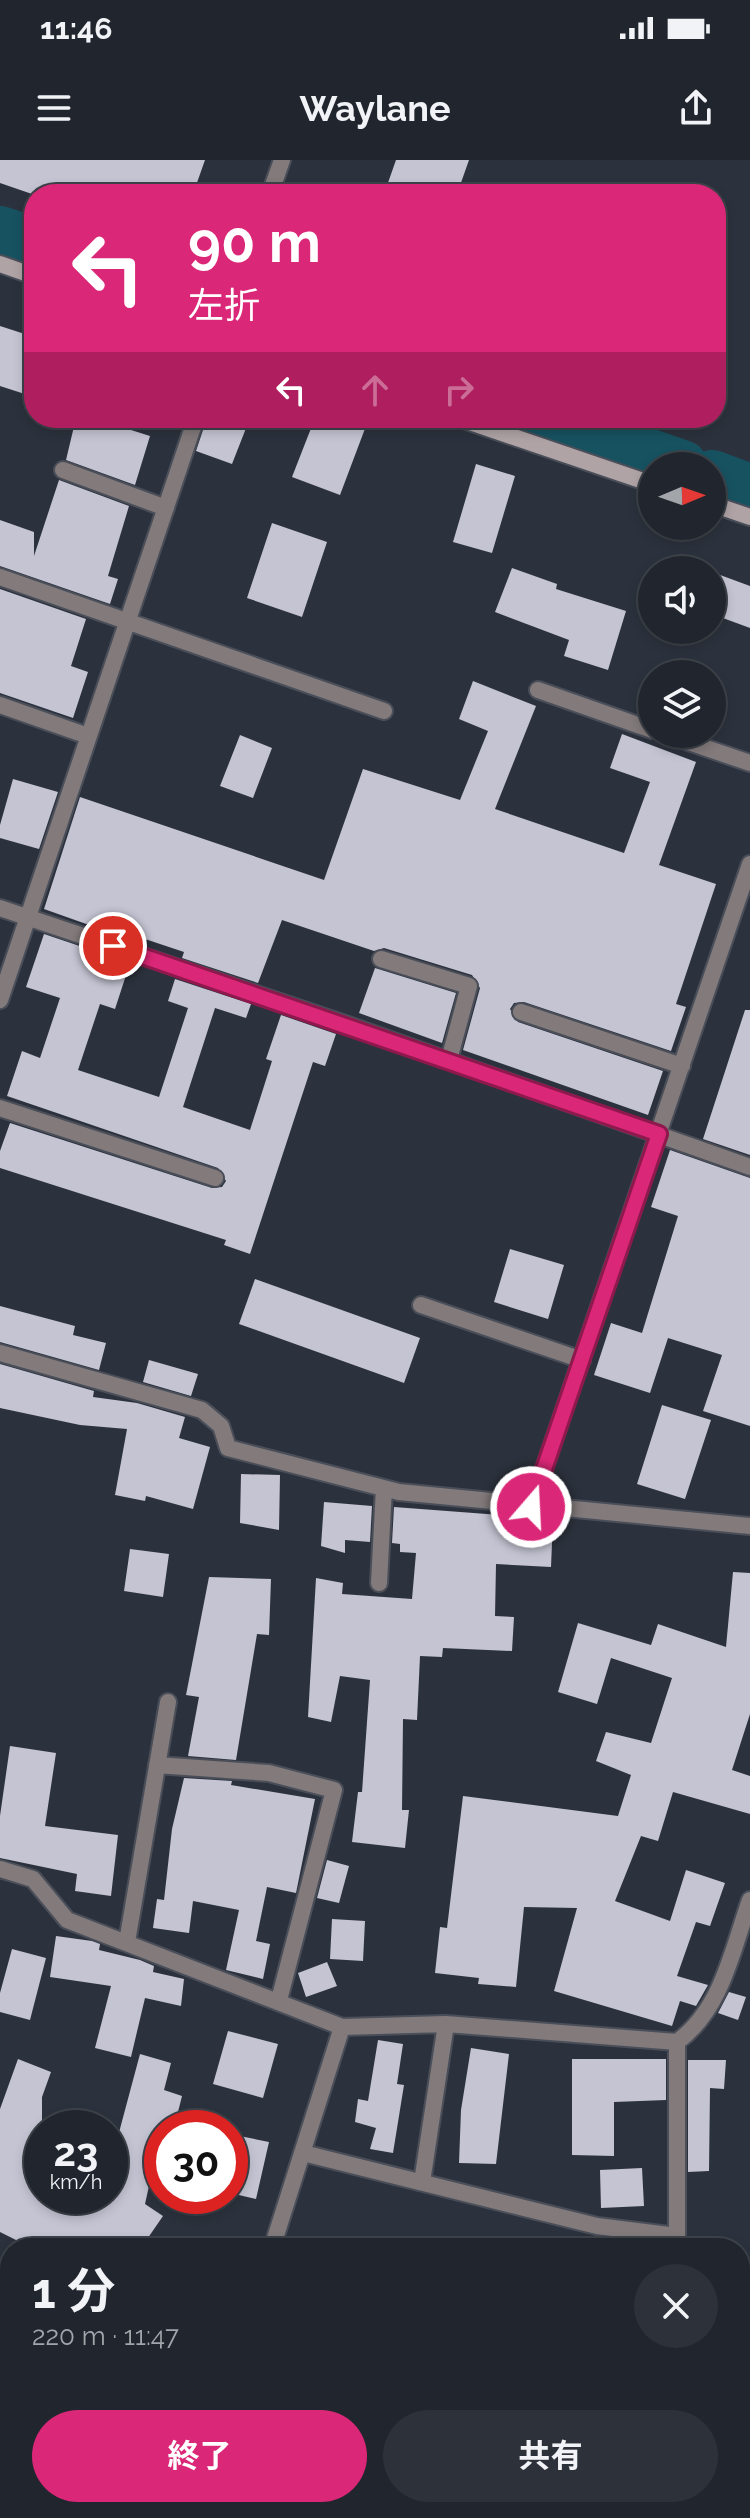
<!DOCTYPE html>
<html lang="ja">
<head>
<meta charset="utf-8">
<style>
  body { margin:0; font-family:Raleway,"Noto Sans JP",sans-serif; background:#2d323a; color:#f1f3f6; height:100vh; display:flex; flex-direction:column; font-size:30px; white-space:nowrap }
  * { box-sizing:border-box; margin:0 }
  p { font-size:26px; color:#a2a5aa }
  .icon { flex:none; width:44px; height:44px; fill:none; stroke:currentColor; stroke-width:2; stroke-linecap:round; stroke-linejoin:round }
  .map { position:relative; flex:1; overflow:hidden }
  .side { position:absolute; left:0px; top:2078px; width:750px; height:280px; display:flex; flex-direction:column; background:#21262e; border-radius:32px 32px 0 0; box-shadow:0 4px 12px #0003,0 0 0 2px #3e434a }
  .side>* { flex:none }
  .hud { position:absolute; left:24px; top:24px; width:702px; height:244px; border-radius:32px; box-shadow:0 4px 12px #0003,0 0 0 2px #3e434a; background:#db2777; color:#fff; overflow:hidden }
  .needle { width:52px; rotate:88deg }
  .buttons { position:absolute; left:638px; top:292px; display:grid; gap:16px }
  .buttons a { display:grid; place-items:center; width:88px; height:88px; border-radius:50%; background:#21262e; box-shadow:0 4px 12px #0003,0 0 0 2px #3e434a; font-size:40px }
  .speed { position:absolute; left:24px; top:1950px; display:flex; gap:16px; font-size:40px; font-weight:700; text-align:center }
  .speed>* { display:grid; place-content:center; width:104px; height:104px; border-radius:50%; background:#21262e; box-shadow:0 4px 12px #0003,0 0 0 2px #3e434a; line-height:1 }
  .speed small { font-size:20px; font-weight:400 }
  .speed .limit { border:12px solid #d22; background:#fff; color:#111 }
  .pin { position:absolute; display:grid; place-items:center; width:68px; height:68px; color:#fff; margin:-34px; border:4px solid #fff; border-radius:50%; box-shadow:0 2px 8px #0007 }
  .me { position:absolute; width:88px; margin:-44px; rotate:19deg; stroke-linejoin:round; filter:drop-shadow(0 0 6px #0008) }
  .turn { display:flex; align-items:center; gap:28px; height:168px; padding:0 32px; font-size:36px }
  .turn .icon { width:104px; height:104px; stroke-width:2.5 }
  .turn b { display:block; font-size:56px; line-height:68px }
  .lanes { display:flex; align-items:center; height:76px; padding:0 32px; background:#0003; justify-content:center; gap:40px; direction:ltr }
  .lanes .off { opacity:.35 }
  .round { display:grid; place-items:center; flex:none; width:84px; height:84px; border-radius:42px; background:#2d323a }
  .headline { display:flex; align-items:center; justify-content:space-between; height:136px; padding:0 32px }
  h1 { font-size:48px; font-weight:700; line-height:60px }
  .primary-button { display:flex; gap:16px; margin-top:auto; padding:16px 32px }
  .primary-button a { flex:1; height:92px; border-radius:48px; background:#db2777; color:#fff; font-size:32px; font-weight:700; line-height:92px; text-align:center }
  .primary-button a+a { background:#2d323a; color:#f1f3f6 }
  .status { display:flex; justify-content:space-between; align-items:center; height:56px; padding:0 40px; background:#21262e; direction:ltr }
  .status svg { height:22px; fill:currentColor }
  header { display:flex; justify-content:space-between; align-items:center; height:104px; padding:0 32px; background:#21262e; font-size:36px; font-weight:700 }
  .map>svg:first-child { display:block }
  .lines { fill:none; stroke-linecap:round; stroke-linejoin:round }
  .river { stroke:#175261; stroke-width:52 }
  .building { fill:#c4c4d3 }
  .street-casing { stroke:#494e59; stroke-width:20 }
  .secondary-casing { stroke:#494e59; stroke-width:20 }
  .street { stroke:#827a7b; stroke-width:16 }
  .secondary { stroke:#afa3a5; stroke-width:16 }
  .route-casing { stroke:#8e194d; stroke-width:20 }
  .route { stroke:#db2777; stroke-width:14 }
</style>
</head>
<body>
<div class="status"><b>11:46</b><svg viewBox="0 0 49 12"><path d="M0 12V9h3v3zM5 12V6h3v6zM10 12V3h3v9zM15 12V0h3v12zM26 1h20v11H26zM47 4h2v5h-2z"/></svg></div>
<header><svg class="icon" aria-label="menu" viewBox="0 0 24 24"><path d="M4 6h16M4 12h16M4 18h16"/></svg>Waylane<svg class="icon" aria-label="share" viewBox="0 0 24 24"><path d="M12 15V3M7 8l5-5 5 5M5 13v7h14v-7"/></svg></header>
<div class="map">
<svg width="750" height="2358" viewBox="0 0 750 2358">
  <rect width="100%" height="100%" fill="#2c323d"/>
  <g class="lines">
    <path class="river" d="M0,72l34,11
      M544,258l138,48
      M712,316l38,14"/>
  </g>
  <path class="building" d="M0,0h205l-12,34h-161l-32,-11z
    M396,0h73l-12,34h-73z
    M0,166l34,11v60l-34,-11z
    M76,258h17l57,18 -15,49 -69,-25z
    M207,258h43l-18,46 -36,-13z
    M315,258h54l-29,77 -48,-18z
    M476,304l39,12 -23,77 -39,-11z
    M59,320l70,26 -21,70 10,3 -8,25 -110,-38v-46l34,12v24z
    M272,363l55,19 -25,75 -55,-19z
    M512,408l45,16 -1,5 70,22 -18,59 -44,-14 5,-16 -74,-28z
    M712,412l38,14v42l-38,-14z
    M0,429l86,30 -15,47 17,6 -15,46 -73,-25z
    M473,521l63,25 -41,103 129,44 26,-71 -40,-14 12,-34 74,28 -37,103 57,19 -40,120 10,3 -15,44 -147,-49 -10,1 -4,6 8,13 145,49 -15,44 -185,-65 17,-62 -8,-13 -88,-27 -10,3 -92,-31 -24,63 -76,-25 2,-6 -45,-15 -2,5 -93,-33 36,-112 244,83 39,-111 97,31 28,-69 -29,-12z
    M240,575l32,13 -19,50 -33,-12z
    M13,619l45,13 -19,57 -39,-11v-13z
    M44,774l86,29 -15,46 -15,-5 -22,66 81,27 29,-89 -20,-7 7,-22 76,25 -5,14 -31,-10 -32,99 67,23 22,-69 -6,-2 15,-44 55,19 -11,32 -12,-4 -63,192 -26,-9 2,-5 -226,-72v-17l10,-28 202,65 10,-1 4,-6 -8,-13 -211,-72 15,-45 18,7 20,-60 -34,-11z
    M375,808l81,25 -14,50 -83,-30z
    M745,850h5v145l-47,-16z
    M670,990l80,28v248l-47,-15 19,-56 -54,-17 -18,55 -56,-18 17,-52 31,10 36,-117 -27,-9z
    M510,1089l54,16 -16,54 -54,-17z
    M255,1119l165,59 -16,45 -165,-59z
    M0,1146l75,20 -2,9 33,8 -7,27 -99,-28z
    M149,1200l49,14 -7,22 -48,-14z
    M0,1204l94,27 -1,6 44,6 48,14 -6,21 31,9 -17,62 -47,-13 -1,5 -30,-6 12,-66 -47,-4 -80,-17z
    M662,1245l49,15 -26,79 -48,-15z
    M241,1314l39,1 -1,55 -39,-7z
    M324,1342l48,4 -2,36 -25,-2v13l-24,-7z
    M394,1347l159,12 -2,48 -55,-3 -1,52 19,1 -2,34 -69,-3 -1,9 -22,-1 -3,64 -14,-1 -1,91h7l-4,38 -53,-6 6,-50h4l8,-112 -30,-4 -9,46 -23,-5 8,-139 27,5 -1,11 70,5 4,-46 -16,-1v-8l-8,-1z
    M130,1389l39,5 -6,43 -39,-6z
    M733,1412l17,1v141l-18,56 18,6v38l-77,-22 -15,49 -17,-5 -26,65 55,20 16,-51 39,13 -15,43 -14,-4 -19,54 31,9 -12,21 -16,-5 -8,25 -118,-35 23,-83 -53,-1 -8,80 -38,-3 1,-6 -44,-5 5,-46 7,1 16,-132 155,20 13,-41 -35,-14 10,-29 45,11 21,-65 -61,-20 -14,46 -39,-12 20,-69 73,22 7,-21 68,23z
    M209,1417l62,2 -2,56 -12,-1 -21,126 -48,-4 11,-59 -13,-2z
    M10,1586l46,7 -11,73 73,9 -7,61 -36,-5 2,-17 -77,-16v-42z
    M184,1618l48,3 -1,4 84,14 -19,94 -29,-6 -11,54 14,3 -7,35 -37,-9 13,-60 -46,-9 -4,32 -36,-5 4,-29 7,1 8,-71z
    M327,1700l22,6 -10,37 -22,-5z
    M332,1759l33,2 -2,40 -33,-2z
    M56,1776l36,5 8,3 -1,6 41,10 14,6 -1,6 31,7 -3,27 -36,-8 -14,59 -36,-9 16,-62 -61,-9z
    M12,1789l34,9 -16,62 -30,-8v-19z
    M327,1802l10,24 -31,11 -8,-24z
    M729,1832l17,5 -8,23 -20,-7z
    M228,1871l50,13 -15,54 -50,-14z
    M378,1880l25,4 -6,40 7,1 -11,68 -23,-4 6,-21 -21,-6 3,-23 10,2z
    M471,1888l38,6 -13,110 -37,-1 2,-53z
    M140,1894l31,9 -7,27 18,6 -8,32h-12l-17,76 18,12 -22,32h-109l-32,-16v-123l18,-50 33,13 -9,25v99h68v-30z
    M572,1899h94v41l-52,2v54l-42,-1z
    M688,1900h38l-2,29 -14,-1 -1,83 -21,1z
    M235,1975l34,7 -13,57 -26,-6v-36z
    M642,2008l2,38 -43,2 -1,-38z"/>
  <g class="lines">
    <defs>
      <path id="street" d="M270,34l12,-34
        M63,310l103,38
        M0,417l384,134
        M538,530l114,40
        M0,545l88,31
        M665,574l85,29
        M0,748l342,115 408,144
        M381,799l88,27 -20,74
        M0,840l196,-582
        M521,852l161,54
        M0,948l215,70
        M421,1145l161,55
        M0,1193l202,57 19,16 7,22 171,44 351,34
        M531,1347l219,-643
        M379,1423l5,-95
        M157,1605l112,8 65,17 -55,210
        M0,1709l33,10 34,41 275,107
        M127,1782l41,-240
        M677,1882v206
        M303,1993l294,73 80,10
        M422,2022l24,-158
        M272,2088l70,-221 104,-3 231,18c45,-33 55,-91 73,-142
        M0,2117l10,5
        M740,2308l10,2
        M298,2348l10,10
        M677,2348l1,10"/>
      <path id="secondary" d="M0,104l34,12
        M458,258l194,66
        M712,344l38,13"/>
    </defs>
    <use href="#street" class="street-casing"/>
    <use href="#secondary" class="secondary-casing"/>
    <use href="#street" class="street"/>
    <use href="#secondary" class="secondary"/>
  </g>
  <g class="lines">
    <defs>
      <path id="route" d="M113,786l546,188 -128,373"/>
    </defs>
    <use href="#route" class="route-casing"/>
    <use href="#route" class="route"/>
  </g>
</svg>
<div class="buttons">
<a><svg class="needle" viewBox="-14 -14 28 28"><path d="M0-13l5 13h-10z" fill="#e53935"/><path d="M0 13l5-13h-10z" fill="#a2a5aa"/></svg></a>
<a><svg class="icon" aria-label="sound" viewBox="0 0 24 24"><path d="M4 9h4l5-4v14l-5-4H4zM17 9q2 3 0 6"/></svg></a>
<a><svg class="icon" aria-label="layers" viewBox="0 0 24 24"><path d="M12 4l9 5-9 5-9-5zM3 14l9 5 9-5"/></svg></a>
</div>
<div class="speed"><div>23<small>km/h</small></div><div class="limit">30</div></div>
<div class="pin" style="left:113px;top:786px;background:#d93025"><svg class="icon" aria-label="arrive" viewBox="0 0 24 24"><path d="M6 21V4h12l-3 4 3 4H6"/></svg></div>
<svg class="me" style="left:531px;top:1347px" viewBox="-20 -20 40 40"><circle r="17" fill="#db2777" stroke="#fff" stroke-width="3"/><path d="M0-11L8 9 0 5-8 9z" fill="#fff"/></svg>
<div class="hud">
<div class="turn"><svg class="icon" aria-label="left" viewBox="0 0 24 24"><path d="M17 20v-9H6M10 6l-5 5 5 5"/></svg><div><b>90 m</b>左折</div></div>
<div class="lanes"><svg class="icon" aria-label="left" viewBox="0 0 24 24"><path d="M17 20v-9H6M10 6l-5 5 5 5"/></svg><svg class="icon off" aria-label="ahead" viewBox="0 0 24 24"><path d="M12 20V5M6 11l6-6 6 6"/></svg><svg class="icon off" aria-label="right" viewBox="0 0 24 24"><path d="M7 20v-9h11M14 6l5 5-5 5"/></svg></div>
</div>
<section class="side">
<div class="headline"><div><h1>1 分</h1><p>220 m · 11:47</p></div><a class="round"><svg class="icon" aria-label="close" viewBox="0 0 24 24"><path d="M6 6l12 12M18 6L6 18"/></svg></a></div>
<div class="primary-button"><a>終了</a><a>共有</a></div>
</section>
</div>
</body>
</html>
